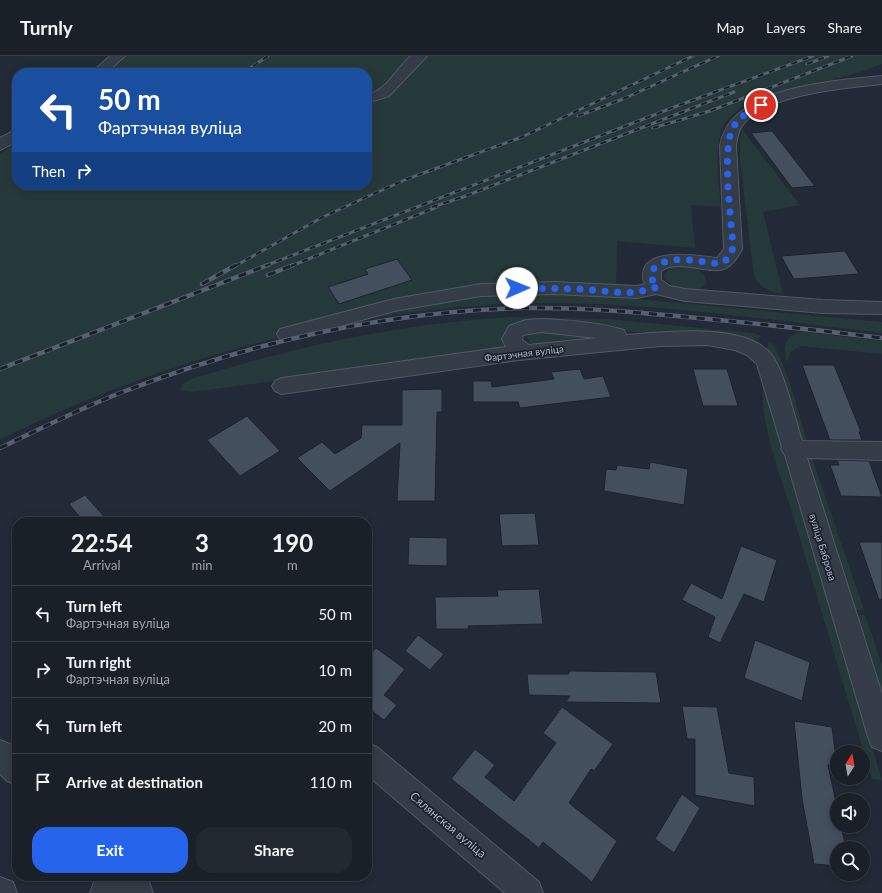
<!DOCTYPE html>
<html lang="en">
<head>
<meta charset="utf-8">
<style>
  body { margin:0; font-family:Lato,sans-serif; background:#222830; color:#f1f3f6; height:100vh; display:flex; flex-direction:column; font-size:15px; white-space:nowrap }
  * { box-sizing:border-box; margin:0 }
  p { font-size:13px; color:#9fa3a8 }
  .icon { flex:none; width:22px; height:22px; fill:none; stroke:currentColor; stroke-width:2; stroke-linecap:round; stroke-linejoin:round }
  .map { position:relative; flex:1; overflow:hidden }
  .sheet { position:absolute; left:12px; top:461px; width:360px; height:364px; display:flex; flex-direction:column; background:#192028; border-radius:16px; box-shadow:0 2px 10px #0003,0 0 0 1px #373e45 }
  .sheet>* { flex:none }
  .guide { position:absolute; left:12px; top:12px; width:360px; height:122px; border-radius:16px; box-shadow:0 2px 10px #0003,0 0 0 1px #373e45; background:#1a4fa0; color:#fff; overflow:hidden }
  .needle { width:26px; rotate:11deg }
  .tools { position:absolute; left:830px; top:689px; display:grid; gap:8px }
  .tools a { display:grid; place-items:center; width:40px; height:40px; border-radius:50%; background:#192028; box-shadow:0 2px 10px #0003,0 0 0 1px #373e45; font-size:20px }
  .pin { position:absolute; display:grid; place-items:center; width:34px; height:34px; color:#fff; margin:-17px; border:2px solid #fff; border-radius:50%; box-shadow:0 1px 4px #0007 }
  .me { position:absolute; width:44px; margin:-22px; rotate:89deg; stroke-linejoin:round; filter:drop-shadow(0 0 3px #0008) }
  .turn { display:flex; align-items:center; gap:14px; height:84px; padding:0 20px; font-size:18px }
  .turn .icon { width:52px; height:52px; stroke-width:2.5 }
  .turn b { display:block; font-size:28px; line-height:34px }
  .then { display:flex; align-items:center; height:38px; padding:0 20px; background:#0003; gap:8px; font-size:15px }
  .eta { display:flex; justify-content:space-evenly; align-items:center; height:68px; text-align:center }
  .eta b { font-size:24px; font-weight:700; line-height:28px }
  .action { display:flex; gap:8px; margin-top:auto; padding:8px 20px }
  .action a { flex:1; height:46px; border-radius:16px; background:#2563eb; color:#fff; font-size:16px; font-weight:700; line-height:46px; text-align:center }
  .action a+a { background:#222830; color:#f1f3f6 }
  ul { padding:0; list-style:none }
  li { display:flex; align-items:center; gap:12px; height:56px; padding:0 20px; border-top:1px solid #373e45 }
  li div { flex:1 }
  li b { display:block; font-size:15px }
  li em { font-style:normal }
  header { display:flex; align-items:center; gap:24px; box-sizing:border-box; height:56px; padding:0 20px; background:#192028; border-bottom:1px solid #373e45 }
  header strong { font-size:19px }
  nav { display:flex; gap:22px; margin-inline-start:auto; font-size:14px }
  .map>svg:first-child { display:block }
  .green { fill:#26393a }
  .building { fill:#444f5e; stroke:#1c232e }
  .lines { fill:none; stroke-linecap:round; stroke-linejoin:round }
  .minor-casing { stroke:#525965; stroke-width:2 }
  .minor { fill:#343c47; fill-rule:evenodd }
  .rail-far1-casing { stroke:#56606e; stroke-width:3 }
  .rail-casing { stroke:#56606e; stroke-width:4.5 }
  .rail-far1 { stroke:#1a212c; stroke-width:2; stroke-dasharray:6; stroke-linecap:butt }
  .rail { stroke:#1a212c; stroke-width:3; stroke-dasharray:8; stroke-linecap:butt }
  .route { stroke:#2563eb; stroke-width:7; stroke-dasharray:0 12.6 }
  .labels { text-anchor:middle; stroke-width:3.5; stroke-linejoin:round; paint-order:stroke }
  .street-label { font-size:10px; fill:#afb6c4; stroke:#1a212c }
  .near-street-label { font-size:12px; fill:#afb6c4; stroke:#1a212c }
</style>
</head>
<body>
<header>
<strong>Turnly</strong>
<nav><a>Map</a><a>Layers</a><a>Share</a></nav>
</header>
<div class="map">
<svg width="882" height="837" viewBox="0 0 882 837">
  <rect width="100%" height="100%" fill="#212a36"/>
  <path class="green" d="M127,0h755v8c-11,4 -21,8 -32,11 -34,10 -117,17 -129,57 -7,23 -2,51 0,75l-30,-2 4,43 -78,-7 -1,56 266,25v11c-114,-13 -229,-31 -344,-30 -180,2 -378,56 -538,137v-286l17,-13v44h350v-112h-261z
    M742,73l58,76 -37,7 20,82c-13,-2 -23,-6 -29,-18l-14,-115v-23z
    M672,211c13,-2 35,0 34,17l-9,6 -23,-3 -9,-8 -1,-4z
    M510,261l97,2 146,14 8,3 -4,4h-13l-89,-6 -101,-11 -48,17 -6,10 -11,3 -297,39 -9,-1 -2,-2 2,-5 8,-5c108,-33 206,-55 319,-62z
    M534,274l62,6v2l-62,7 -4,-2 -3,-6z
    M805,276l77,9v13l-81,-8 -11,6 -3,11c-4,-18 -3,-29 18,-31z
    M769,286c13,4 33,83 38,98l-7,-1 -32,-86 -1,-4z
    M763,327h1l14,52 104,345 -10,-1c-27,-88 -53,-176 -79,-264 -12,-40 -34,-91 -30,-132z
    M811,399l53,155h-8l-51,-151z
    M857,559h8l17,50v26z"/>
  <path class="building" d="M772,75l43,55 -23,2 -41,-55z
    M845,195l14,23 -65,5 -13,-23z
    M397,203l15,21 -73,24 -11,-17 40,-13 -3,-5z
    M802,309h32l27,67h-2l3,8h-32z
    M580,313l4,10 19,-3 8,21 -91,11 -2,-6h-45v-21h18l1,6 62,-8 -3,-7z
    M693,313h34l11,37h-35z
    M442,333v23h-5l-2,89h-38l3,-58 -70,48 -33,-33 25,-16 13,12 26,-16 1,-13h40v-35z
    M247,360l33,35 -40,25 -33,-36z
    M837,404l32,1 13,36 -41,-1 -11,-31h9z
    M650,406l38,7 -4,36 -80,-14 2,-22 10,1 1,-5 32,4z
    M85,439l24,27h-25l-15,-18z
    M535,457l4,32 -37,1 -3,-32z
    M409,481l38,1v28l-39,-1z
    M859,486h23v57l-3,1z
    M741,490l36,14 -13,42 -20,-8 -24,49 -12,-6 7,-20 -33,-17 9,-17 31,16z
    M539,533l4,35 -75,2 1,3h-33l-1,-32 63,-1 -1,-6z
    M418,579l26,19 -14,16 -25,-19z
    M755,584l55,22 -8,39 -58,-23z
    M376,592l29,21 -21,26 13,10 -13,15 -13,-10 -4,5v-57z
    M569,615l87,1 5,31 -95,-1 4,-6 -41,-1 -2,-21h42z
    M682,650l35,1 12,66 25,4 1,29 -60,-11v-56h-8z
    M562,651l51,37 -19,27 -3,-2 -22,34 48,38 -25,41 -49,-40 -4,6 -88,-69 24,-30 20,16 -10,12 29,24 42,-58 -13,-10z
    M794,665l38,6 5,39 -9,-1 9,42v19h4l5,22h-9v18l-23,-2 -12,-65z
    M682,738l18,14 -26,45 -19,-14z"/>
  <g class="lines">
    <defs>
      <path id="minor" d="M110,0h15l-19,17h-15z
        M411,0h16l-38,40 -22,7v-8c21,-5 29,-27 44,-39z
        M882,20v8c-36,4 -118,10 -140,42 -4,5 -5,13 -6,20l6,103c-4,7 -8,15 -16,19 -16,8 -46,-10 -65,3v9l9,6 15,3 138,11 59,2v12l-59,-1 -138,-12 -29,-7 -19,4 -83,-4 -73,2 -87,15 -107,30 -7,-2 -3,-5 3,-5 114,-30 87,-15 73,-2 83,4 8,-2c-3,-5 -3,-9 -1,-15 8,-21 55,-13 73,-11l7,-9 -4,-103c9,-60 115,-65 162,-70z
        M17,73v12l-17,9v-12z
        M541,263c27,1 56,3 83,11l2,5c37,-3 119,-13 145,19 13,16 24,65 31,87l80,1v18l-75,-2 75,236v57l-10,-4 -4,-10 -83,-282 -4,-6 1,-2 -25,-83 -10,-9 -12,-5 -28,-5 -47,1 -141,14 -237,34 -7,-3 -3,-5 3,-5 7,-3 224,-31 -4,-8 7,-13 17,-6zM541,276l56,6 -68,7 -7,-5 1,-5z
        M0,684l10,4 7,7v34l-10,-4 -7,-7z
        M367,687l10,4 162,135 4,11h-38l-138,-118z
        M100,820h42l7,6 4,11h-63l4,-11z
        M0,821l13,5 4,11h-17z"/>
    </defs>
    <use href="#minor" class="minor-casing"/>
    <use href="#minor" class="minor"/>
    <defs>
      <path id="rail-far1" d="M807,8l21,-8
        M243,17l25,-17
        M578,60l45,-17 95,-43
        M653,72l57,-17 142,-55
        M432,151l31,-10 271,-105
        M235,210l86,-48 41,-19 45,-20 115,-42 171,-81
        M265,210l412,-160 136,-50
        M291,210l146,-59"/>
      <path id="rail" d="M268,219l25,-10
        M202,228l34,-19
        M0,313l268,-104
        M0,392c40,-19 79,-39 120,-55 128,-50 266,-82 404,-85 54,-1 109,4 163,9 65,6 130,13 195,21"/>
    </defs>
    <use href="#rail-far1" class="rail-far1-casing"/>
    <use href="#rail" class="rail-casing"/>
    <use href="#rail-far1" class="rail-far1"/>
    <use href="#rail" class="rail"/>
  </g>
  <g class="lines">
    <path class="route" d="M517,232l65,1 43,4 12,-1 21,-5 -5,-4 -2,-11c14,-20 48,-10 69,-8 8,-4 12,-10 13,-19 -2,-26 -12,-100 1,-119 7,-10 17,-16 27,-21"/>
  </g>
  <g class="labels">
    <g class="street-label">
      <text transform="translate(524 297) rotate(-7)" y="4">Фартэчная вуліца</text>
      <text transform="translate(823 491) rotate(73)" y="4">вуліца Баброва</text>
    </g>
    <g class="near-street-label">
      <text transform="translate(448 769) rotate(40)" y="4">Сялянская вуліца</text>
    </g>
  </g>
</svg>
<div class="tools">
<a><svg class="needle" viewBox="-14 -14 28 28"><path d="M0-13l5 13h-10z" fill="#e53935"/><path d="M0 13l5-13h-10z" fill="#9fa3a8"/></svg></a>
<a><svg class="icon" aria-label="sound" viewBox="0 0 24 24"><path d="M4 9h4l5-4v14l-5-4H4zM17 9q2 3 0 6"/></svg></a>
<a><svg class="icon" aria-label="search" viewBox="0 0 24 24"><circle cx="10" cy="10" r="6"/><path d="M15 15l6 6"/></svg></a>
</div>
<div class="pin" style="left:761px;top:49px;background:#d93025"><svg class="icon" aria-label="arrive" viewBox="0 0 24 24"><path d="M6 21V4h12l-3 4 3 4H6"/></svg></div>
<svg class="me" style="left:517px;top:232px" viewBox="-20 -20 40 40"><circle r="19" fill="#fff"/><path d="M0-13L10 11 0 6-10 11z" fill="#2563eb"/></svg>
<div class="guide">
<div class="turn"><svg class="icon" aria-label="left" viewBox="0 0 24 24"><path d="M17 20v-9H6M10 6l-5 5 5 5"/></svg><div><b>50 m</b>Фартэчная вуліца</div></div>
<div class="then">Then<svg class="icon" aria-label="right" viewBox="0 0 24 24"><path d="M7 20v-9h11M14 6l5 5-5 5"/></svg></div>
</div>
<section class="sheet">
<div class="eta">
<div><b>22:54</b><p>Arrival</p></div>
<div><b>3</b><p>min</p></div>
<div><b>190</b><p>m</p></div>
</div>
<ul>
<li><svg class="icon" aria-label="left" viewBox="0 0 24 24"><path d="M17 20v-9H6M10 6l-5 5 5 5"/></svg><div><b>Turn left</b><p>Фартэчная вуліца</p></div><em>50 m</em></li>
<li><svg class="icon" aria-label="right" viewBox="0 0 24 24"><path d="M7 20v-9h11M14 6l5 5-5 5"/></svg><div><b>Turn right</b><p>Фартэчная вуліца</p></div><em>10 m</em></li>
<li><svg class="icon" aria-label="left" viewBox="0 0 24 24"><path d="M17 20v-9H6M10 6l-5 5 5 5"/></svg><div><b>Turn left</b></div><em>20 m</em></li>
<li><svg class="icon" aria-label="arrive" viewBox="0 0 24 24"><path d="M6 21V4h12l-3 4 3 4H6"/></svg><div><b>Arrive at destination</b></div><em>110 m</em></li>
</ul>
<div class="action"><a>Exit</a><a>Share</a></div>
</section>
</div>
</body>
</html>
